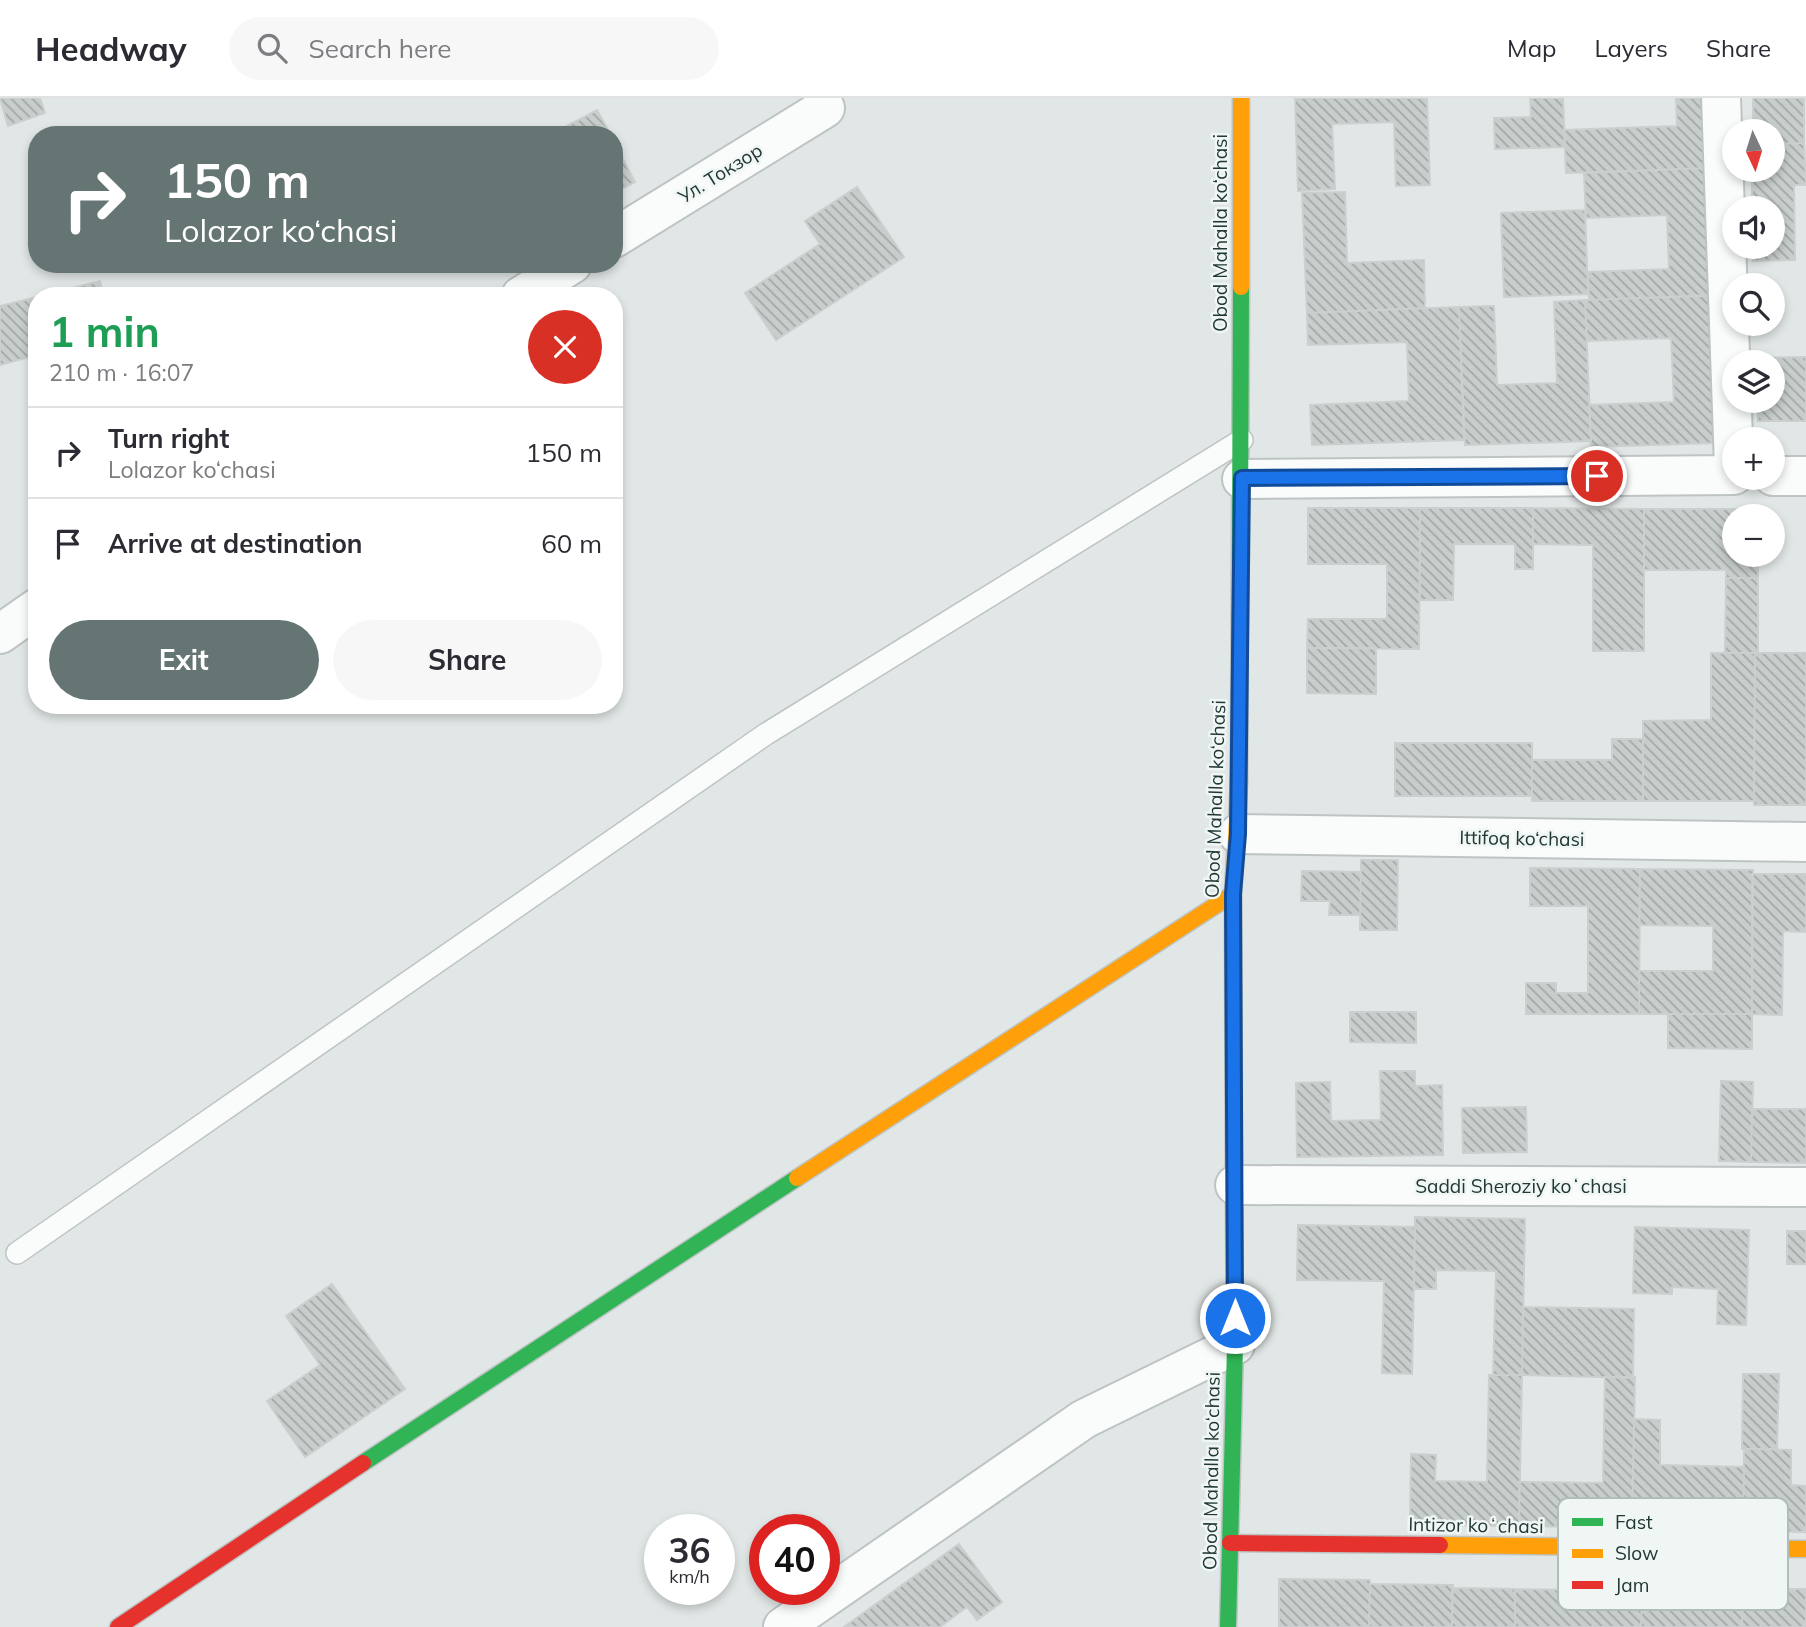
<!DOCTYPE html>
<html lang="en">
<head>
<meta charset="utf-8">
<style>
  body { margin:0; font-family:Mulish,sans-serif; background:#f7f7f7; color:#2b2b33; height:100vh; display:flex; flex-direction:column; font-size:26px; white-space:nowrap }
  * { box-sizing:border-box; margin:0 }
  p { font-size:23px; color:#7c7c81 }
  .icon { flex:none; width:38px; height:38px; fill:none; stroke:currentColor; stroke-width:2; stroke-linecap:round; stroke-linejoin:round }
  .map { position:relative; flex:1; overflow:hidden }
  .panel { position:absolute; left:28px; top:189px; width:595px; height:427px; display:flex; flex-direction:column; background:#fff; border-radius:28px; box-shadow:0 4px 10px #0003 }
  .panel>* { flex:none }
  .guide { position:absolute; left:28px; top:28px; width:595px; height:147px; border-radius:28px; box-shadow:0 4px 10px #0003; background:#647574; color:#fff; overflow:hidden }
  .needle { width:46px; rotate:176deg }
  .buttons { position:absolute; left:1722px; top:21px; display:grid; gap:14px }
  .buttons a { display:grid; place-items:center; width:63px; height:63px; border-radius:50%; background:#fff; box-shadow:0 4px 10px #0003; font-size:35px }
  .speed { position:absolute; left:644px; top:1416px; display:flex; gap:14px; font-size:35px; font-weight:700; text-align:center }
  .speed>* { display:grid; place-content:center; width:91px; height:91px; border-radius:50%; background:#fff; box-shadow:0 4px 10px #0003; line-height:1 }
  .speed small { font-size:18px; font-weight:400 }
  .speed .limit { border:10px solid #d22; background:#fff; color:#111 }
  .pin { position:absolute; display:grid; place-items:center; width:60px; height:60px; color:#fff; margin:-30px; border:4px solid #fff; border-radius:50%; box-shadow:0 2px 7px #0007 }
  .me { position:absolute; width:77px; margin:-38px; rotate:0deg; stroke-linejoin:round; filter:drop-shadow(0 0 5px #0008) }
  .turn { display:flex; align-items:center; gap:24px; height:147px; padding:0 21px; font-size:32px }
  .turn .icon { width:91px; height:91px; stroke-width:2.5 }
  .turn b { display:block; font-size:49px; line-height:60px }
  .round { display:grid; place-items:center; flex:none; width:74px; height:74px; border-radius:37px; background:#f7f7f7 }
  .head { display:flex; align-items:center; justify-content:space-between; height:119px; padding:0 21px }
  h1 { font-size:42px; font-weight:700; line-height:52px; color:#1e9e55 }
  .button { display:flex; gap:14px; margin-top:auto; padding:14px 21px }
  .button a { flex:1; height:80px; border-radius:42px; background:#647574; color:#fff; font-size:28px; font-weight:700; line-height:80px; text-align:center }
  .button a+a { background:#f7f7f7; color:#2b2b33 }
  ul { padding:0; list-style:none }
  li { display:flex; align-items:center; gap:21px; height:91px; padding:0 21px; border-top:2px solid #e1e1e2 }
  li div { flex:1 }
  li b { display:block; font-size:26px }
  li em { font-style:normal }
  header { display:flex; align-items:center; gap:42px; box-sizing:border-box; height:98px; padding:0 35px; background:#fff; border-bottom:2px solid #e1e1e2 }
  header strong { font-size:33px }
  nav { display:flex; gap:38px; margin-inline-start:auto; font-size:24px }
  .search { width:490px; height:63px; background:#f7f7f7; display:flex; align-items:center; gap:18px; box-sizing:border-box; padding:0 24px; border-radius:38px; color:#7c7c81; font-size:26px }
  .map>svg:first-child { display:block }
  .building { fill:url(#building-back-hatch); stroke:#cad0cf; stroke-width:2 }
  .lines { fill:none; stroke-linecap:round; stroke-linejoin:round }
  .lane-casing { stroke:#bec3c3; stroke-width:24 }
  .street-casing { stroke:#bec3c3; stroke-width:42 }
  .fast-casing { stroke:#bec4c3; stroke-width:19 }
  .slow-casing { stroke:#bec4c3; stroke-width:19 }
  .jam-casing { stroke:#bec4c3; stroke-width:19 }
  .lane { stroke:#fafbfb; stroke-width:21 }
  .street { stroke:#fafbfb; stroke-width:38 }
  .fast { stroke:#30b455; stroke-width:16 }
  .slow { stroke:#ff9f0a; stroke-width:16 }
  .jam { stroke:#e5322d; stroke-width:16 }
  .route-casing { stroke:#114b97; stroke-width:18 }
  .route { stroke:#1a73e8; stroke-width:12 }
  .labels { text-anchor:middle; stroke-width:5; stroke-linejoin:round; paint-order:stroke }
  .street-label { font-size:19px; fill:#213836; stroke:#eff6f4 }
  .key { fill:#eff6f4; stroke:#b1bdbb; stroke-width:2 }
  .key-label { font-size:19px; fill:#213836 }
</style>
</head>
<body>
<header>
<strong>Headway</strong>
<div class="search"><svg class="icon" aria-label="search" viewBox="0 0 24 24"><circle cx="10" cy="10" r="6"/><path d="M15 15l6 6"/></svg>Search here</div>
<nav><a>Map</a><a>Layers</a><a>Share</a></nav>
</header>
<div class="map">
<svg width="1806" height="1529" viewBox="0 0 1806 1529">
  <defs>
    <pattern id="building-back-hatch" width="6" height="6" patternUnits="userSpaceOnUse" patternTransform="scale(1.75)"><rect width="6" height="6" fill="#c8cecc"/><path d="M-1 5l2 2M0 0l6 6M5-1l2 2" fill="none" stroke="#a2a8a6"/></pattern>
  </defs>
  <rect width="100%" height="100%" fill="#e1e7e6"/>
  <path class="building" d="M0,0h40l5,15 -37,13z
    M1295,0h132l3,87 -34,1 -2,-64 -62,2 3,65 -37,2z
    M1530,0h33l2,49 -70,2 -1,-31 37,-1z
    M1676,0h31l3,70 -144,5 -2,-43 113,-4z
    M1753,0h51v45l-31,1v-13h-20z
    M597,12l14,25h-61z
    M614,44l21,40 -21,11z
    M1804,45l2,42h-12l1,75 -42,1v-14h20v-39h-21v-38h21v-26z
    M1710,70l4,127 -125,5 -1,-28 81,-3 -2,-54 -81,3 -2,-45z
    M857,89l47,70 -128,83 -31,-47 75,-49 -15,-23z
    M1345,94l2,71 77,-3 1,48 -118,5 -5,-120z
    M1585,112l3,84 -84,3 -3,-84z
    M100,183l4,15h-63z
    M1709,198l6,147 -124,4 -2,-42 85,-3 -3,-64 -84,3 -2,-41z
    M37,199v58l-37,10v-59z
    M1585,202l6,141 -126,4 -6,-138 35,-1 3,79 60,-2 -3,-81z
    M1459,209l5,133 -152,5 -2,-40 99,-4 -2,-59 -99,3 -1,-32z
    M1806,259v64h-48v-20h15v-39h-16v-4z
    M1308,410h112l-1,141 -112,-1 1,-29h79v-55h-79z
    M1420,410h113v61h-18v-25h-61l-1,56h-33z
    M1533,410l111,1v142h-51v-106l-60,-1z
    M1644,411h114v7h-24v39h24v23h-32v-8h-82z
    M1726,480h32v75h-33z
    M1307,550h69v46l-69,-1z
    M1711,555h44l-1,148h-111v-80l68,-1z
    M1755,555h51v152h-52z
    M1612,641h31v62h-111v-41h80z
    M1395,645h137v53h-137z
    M1361,762h37l-1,70h-37z
    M1530,770l110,1 -1,145h-113v-31h30v10h32v-87h-58z
    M1640,771l113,1 -1,144h-113v-43h74v-45l-74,-1z
    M1302,773l59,1 -1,43h-31l1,-14h-29z
    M1752,776h54v58l-23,-1 -1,84 -30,-1z
    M1350,914h66v31l-66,-1z
    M1668,916h84v35l-84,-1z
    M1380,973h35v15l27,-1 1,70 -146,2 -1,-74 34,-1 1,39 50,-1z
    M1721,983l32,1 -2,80 -32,-1z
    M1526,1009l1,45 -64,1 -1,-45z
    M1752,1011h54v54l-55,-1z
    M1415,1119l110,2 -3,156h-29l3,-104 -60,-1v19h-22z
    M1298,1127l117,2 -3,147 -30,-1 2,-92 -87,-1z
    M1635,1129l114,3 -3,95 -29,-1 1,-35 -46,-2v7l-39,-1z
    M1787,1133h19v33h-19z
    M332,1186l73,105 -100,68 -38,-56 53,-36 -34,-49z
    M1523,1209l111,2 -1,69 -111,-3z
    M1743,1276h36l-2,75h-35z
    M1489,1277h33l-3,151 -109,-1 1,-71 25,1 -1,26 52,1z
    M1605,1279h30l-3,151 -113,-2v-44l84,1z
    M1634,1321l26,1v45l84,2 -1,64 -111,-3z
    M1744,1351l47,1v35l15,1v46l-63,-1z
    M959,1446l43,58 -25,18 -10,-13 -27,20h-96z
    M1279,1481l91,1 -1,47h-90z
    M1370,1486l83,1 -1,42h-83z
    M1452,1490l63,1v38h-63z
    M1515,1491l127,2 -1,36h-126z
    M1743,1491h63v38h-64z
    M1642,1493l101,1 -1,35h-101z"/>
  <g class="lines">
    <defs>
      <path id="lane" d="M17,1155l749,-519 476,-294"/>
      <path id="street" d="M1721,0l13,369
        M614,140l211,-130
        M521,198l51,-32
        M1773,378h33
        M1242,381l492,-4
        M0,536l37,-26
        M1238,736l568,8
        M1235,1087l571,2
        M783,1529l301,-208 151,-74"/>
      <path id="fast" d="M1239,684l2,-495
        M363,1365l434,-285
        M1228,1529l7,-282 -1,-143"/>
      <path id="slow" d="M1241,0v189
        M797,1080l436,-284
        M1234,1104l-1,-308 6,-112
        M1440,1447l366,4"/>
      <path id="jam" d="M1230,1445l210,2
        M118,1529l245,-164"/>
    </defs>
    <use href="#lane" class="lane-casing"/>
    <use href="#street" class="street-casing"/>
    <use href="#fast" class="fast-casing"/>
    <use href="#slow" class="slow-casing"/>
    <use href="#jam" class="jam-casing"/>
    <use href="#lane" class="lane"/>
    <use href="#street" class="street"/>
    <use href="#fast" class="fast"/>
    <use href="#slow" class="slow"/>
    <use href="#jam" class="jam"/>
  </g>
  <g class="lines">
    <defs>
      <path id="route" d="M1235,1220l-2,-424 5,-60 4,-356 355,-2"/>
    </defs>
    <use href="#route" class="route-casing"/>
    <use href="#route" class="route"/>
  </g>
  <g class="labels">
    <g class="street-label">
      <text transform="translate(720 75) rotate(-32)" y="7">Ул. Токзор</text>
      <text transform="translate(1220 135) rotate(-90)" y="7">Obod Mahalla ko‘chasi</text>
      <text transform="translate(1215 701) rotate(-88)" y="7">Obod Mahalla ko‘chasi</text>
      <text transform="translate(1522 740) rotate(1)" y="7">Ittifoq ko‘chasi</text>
      <text x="1521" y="1095">Saddi Sheroziy koʻchasi</text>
      <text transform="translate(1211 1373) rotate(-89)" y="7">Obod Mahalla ko‘chasi</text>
      <text transform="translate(1476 1427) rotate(1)" y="7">Intizor koʻchasi</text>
    </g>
  </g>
  <rect x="1558" y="1400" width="230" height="112" rx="10" class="key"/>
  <rect x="1572" y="1420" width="31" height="8" fill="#30b455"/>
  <rect x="1572" y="1451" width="31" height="9" fill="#ff9f0a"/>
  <rect x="1572" y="1483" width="31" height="8" fill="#e5322d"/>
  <g class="key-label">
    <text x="1615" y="1431">Fast</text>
    <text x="1615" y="1462">Slow</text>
    <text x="1615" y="1494">Jam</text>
  </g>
</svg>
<div class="buttons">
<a><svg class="needle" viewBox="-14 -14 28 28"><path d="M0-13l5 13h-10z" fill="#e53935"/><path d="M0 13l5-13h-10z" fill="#7c7c81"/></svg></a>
<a><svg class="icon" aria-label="sound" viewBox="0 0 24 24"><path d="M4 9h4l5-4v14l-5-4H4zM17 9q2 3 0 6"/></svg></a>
<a><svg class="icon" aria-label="search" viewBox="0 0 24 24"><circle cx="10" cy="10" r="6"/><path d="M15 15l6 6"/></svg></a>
<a><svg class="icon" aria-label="layers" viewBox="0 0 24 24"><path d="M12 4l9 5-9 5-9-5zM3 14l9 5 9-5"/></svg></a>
<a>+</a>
<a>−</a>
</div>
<div class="speed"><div>36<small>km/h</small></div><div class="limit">40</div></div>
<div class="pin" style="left:1597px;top:378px;background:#d93025"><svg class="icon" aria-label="arrive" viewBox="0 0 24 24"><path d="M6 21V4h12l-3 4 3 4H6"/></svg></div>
<svg class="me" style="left:1235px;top:1220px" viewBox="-20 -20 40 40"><circle r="17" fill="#1a73e8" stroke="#fff" stroke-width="3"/><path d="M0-11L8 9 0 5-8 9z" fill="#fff"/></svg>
<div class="guide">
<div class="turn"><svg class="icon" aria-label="right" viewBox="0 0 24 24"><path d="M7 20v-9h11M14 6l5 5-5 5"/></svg><div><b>150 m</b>Lolazor ko‘chasi</div></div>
</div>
<section class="panel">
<div class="head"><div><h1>1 min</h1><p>210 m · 16:07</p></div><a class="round" style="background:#d93025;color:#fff"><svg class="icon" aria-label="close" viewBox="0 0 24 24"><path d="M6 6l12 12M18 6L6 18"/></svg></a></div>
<ul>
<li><svg class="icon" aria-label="right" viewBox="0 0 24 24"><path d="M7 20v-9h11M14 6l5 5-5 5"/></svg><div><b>Turn right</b><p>Lolazor ko‘chasi</p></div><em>150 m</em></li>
<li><svg class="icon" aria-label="arrive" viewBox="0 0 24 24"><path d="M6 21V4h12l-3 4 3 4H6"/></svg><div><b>Arrive at destination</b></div><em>60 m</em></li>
</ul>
<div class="button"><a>Exit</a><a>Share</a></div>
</section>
</div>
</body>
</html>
